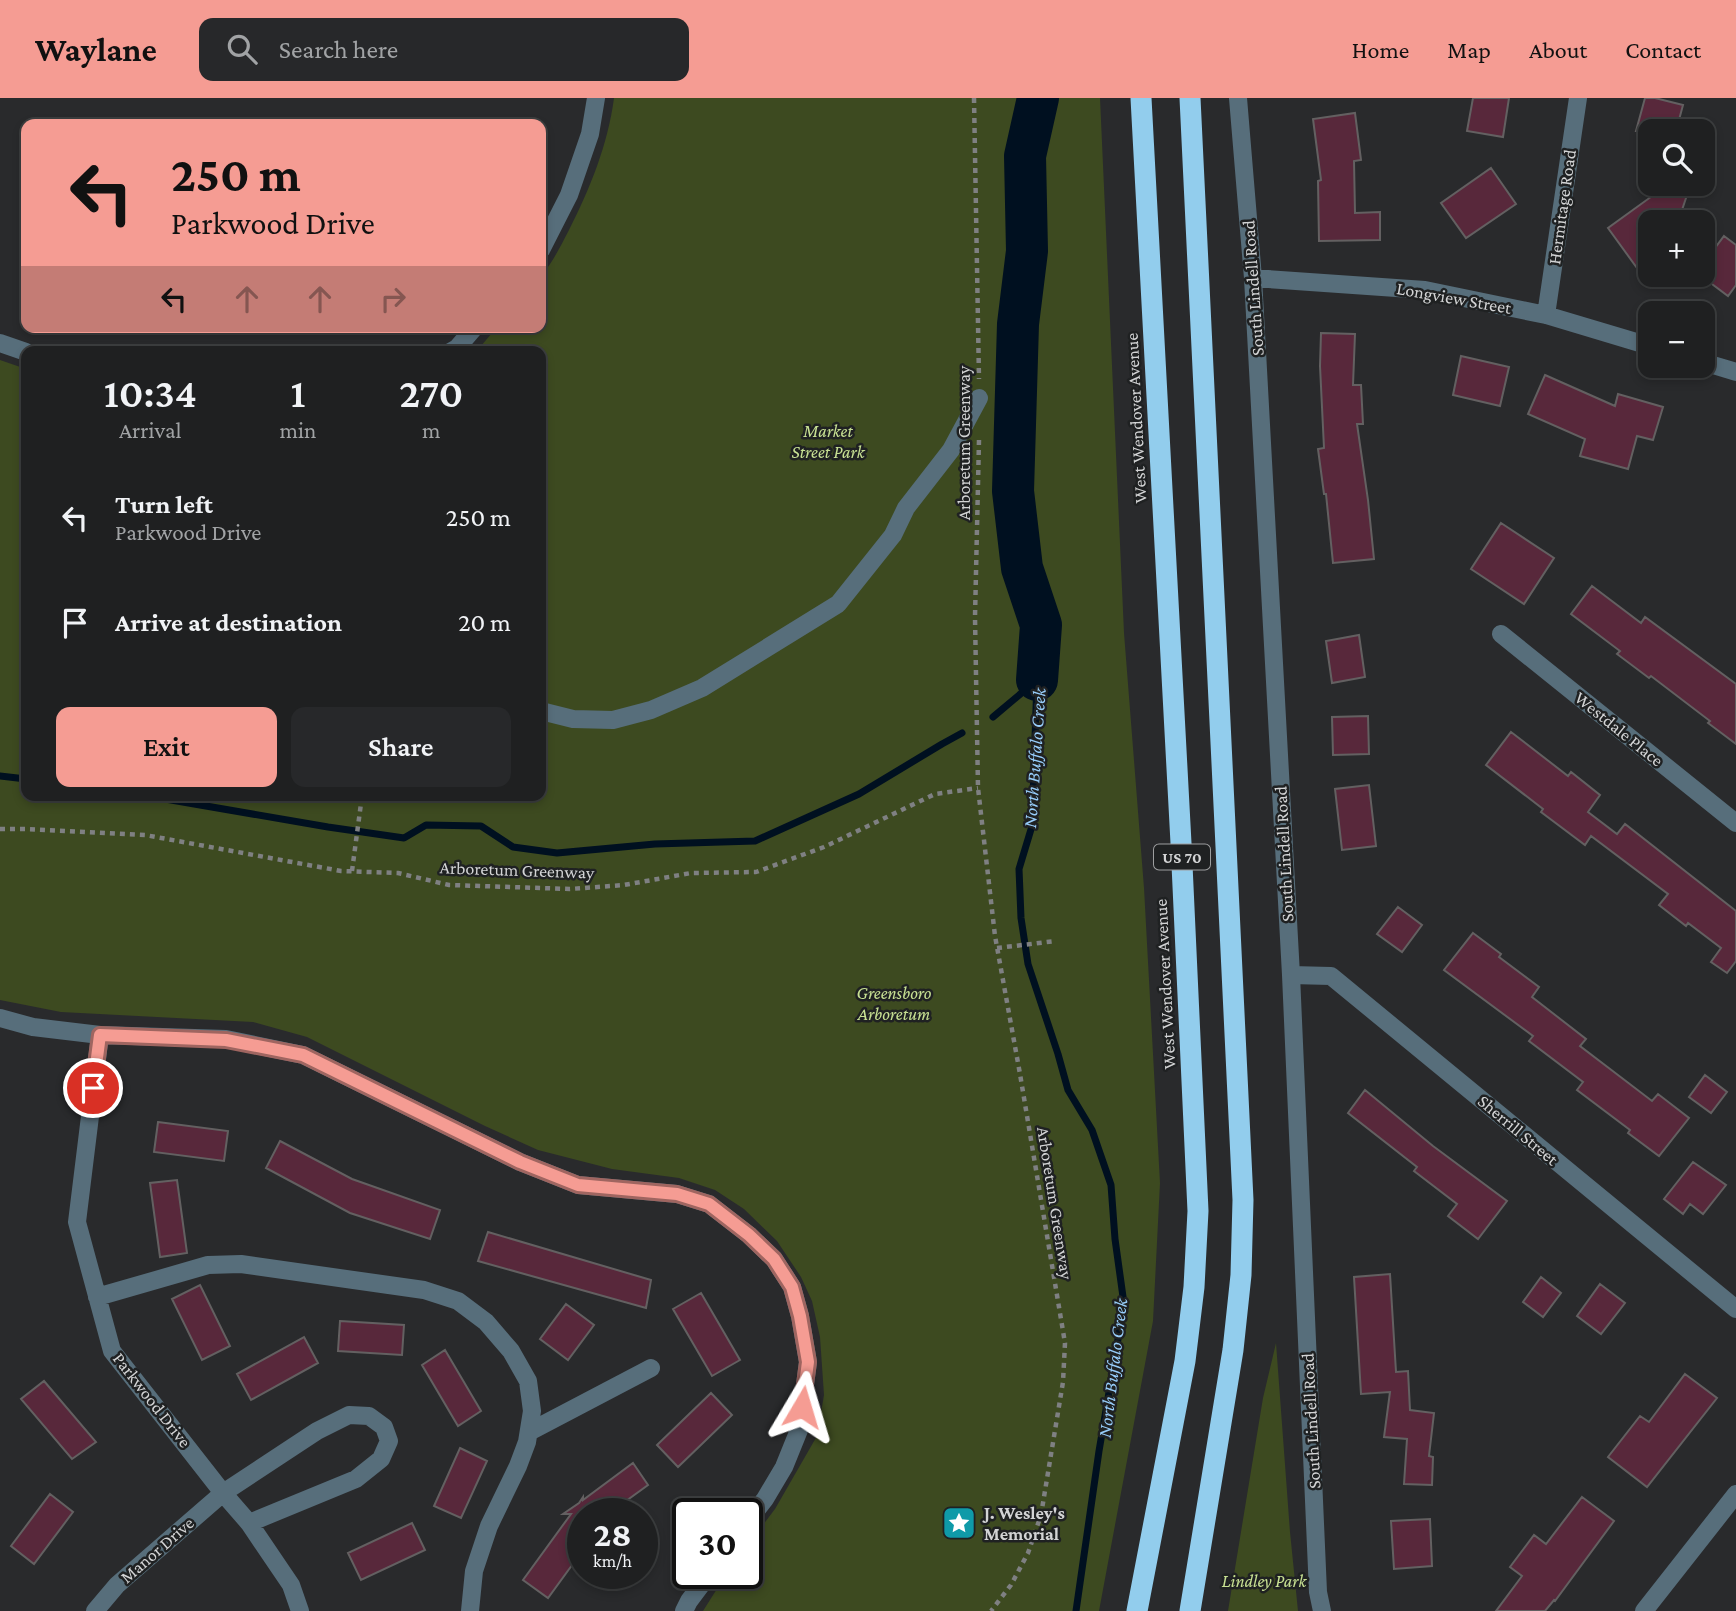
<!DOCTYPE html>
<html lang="en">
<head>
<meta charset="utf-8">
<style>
  body { margin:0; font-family:"Crimson Pro",serif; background:#27282a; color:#f1f3f6; height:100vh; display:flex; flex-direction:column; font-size:26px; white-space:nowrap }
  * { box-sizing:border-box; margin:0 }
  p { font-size:23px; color:#a1a3a5 }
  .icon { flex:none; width:38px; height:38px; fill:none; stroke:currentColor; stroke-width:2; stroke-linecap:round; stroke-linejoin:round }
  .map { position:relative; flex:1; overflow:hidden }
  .panel { position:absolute; left:21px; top:248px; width:525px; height:455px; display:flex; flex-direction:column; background:#1f2021; border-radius:14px; box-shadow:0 4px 10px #0003,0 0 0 2px #3c3e3f }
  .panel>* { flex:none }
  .guide { position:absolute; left:21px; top:21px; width:525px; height:214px; border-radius:14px; box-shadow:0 4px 10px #0003,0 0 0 2px #3c3e3f; background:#f59c93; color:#111; overflow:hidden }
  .fabs { position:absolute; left:1638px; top:21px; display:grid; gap:14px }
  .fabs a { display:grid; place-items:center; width:77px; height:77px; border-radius:14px; background:#1f2021; box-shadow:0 4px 10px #0003,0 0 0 2px #3c3e3f; font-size:35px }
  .speed { position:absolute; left:567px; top:1400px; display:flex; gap:14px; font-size:35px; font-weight:700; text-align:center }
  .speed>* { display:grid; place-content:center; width:91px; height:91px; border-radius:50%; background:#1f2021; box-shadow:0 4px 10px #0003,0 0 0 2px #3c3e3f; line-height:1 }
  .speed small { font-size:18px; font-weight:400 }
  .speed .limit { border:4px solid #111; border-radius:10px; background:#fff; color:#111 }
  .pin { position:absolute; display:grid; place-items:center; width:60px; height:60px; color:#fff; margin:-30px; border:4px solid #fff; border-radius:50%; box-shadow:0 2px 7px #0007 }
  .me { position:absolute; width:77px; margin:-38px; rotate:7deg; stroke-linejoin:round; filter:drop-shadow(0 0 5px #0008) }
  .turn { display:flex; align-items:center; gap:24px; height:147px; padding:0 35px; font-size:32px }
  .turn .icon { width:91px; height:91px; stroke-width:2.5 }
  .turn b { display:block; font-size:49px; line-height:60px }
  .lanes { display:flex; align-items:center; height:66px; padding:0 35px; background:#0003; justify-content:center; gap:35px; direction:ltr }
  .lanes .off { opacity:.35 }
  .eta { display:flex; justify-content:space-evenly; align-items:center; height:119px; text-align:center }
  .eta b { font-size:42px; font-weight:600; line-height:49px }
  .action { display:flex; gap:14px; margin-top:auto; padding:14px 35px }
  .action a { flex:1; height:80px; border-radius:14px; background:#f59c93; color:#111; font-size:28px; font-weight:600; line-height:80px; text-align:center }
  .action a+a { background:#27282a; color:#f1f3f6 }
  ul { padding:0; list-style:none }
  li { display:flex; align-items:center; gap:21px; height:105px; padding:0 35px }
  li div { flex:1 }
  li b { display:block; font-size:26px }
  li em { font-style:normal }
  header { display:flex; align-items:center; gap:42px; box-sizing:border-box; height:98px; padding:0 35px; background:#f59c93; color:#111 }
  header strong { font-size:33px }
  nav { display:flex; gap:38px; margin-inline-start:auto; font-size:24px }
  .search { width:490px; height:63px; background:#27282a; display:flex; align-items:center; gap:18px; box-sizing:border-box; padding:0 24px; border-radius:14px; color:#a1a3a5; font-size:26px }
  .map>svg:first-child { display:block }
  .green { fill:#3d4a20 }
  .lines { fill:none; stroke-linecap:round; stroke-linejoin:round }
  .stream { stroke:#001020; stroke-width:7 }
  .river { stroke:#001020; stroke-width:42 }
  .building { fill:#58283b; stroke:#636061; stroke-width:2 }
  .path { stroke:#7f8082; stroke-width:4.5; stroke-dasharray:5 5; stroke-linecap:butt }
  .minor { stroke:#576e7b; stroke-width:18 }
  .highway { stroke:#92cded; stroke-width:21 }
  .route-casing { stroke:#9f6560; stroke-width:18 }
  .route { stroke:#f59c93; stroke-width:12 }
  .labels { text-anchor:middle; stroke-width:5; stroke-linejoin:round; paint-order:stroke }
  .shield { fill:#1f2122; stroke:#9d9e9f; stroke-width:2 }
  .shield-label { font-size:16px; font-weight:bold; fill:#d3d4d5 }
  .street-label { font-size:18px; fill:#d3d4d5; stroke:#1f2122 }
  .park-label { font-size:18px; font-style:italic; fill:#c8e193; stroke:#1f2122 }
  .poi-label { font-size:18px; font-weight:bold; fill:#d3d4d5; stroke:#1f2122; text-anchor:start }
  .water-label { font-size:19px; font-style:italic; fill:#97cdfa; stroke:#1f2122 }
</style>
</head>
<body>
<header>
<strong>Waylane</strong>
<div class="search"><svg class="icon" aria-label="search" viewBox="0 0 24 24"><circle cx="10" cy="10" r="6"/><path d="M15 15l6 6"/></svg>Search here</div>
<nav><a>Home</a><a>Map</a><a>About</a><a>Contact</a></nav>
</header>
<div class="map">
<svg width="1736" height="1513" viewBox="0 0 1736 1513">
  <rect width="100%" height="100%" fill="#292a2c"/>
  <path class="green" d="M614,0h486l24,535 20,255 16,295 -7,138 -54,290h-396l24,-38h20v-27l28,-37 42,-73 7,-41 -4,-58 -8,-36 -11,-24 -24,-36 -33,-32 -29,-19 -36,-12 -67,-9 -74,-19 -53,-24 -178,-89 -54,-15 -192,-10 -61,-12v-640l26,9v427h515v-444h-67l7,-6 16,-19h44v-51c12,-14 19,-29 28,-46 21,-41 39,-86 45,-132z
    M1276,1245l14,189 8,79h-70l35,-213z"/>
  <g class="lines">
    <path class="stream" d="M1037,582l-5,146 -13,43 2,49 7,46 30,90 10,36 24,40 19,55 4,54 9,65 -25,147 -23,160
      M993,619l44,-37
      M0,678l26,3
      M148,698l180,31 76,11 22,-13 55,1 32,21 44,6 98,-9 100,-3 104,-47 83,-50 20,-11"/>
    <path class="river" d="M1037,582l4,-55 -19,-57 -9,-77 5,-167 9,-73 -2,-95 13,-58"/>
  </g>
  <path class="building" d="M1473,0h36l-6,39 -36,-6z
    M1645,0h10l28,7 -7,26h-40z
    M1355,15l6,47 -7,1 1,52 25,-1v28l-61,1 -1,-60 3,-1 -8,-61z
    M1491,70l25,36 -50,34 -25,-35z
    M1658,86h11l20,5 -11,33h-28v64l-42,-58 47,-34z
    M1724,138l12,9v40l-8,11 -28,-21h3v-11z
    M1321,235l34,1 -2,51h8l2,39h-6l11,76 6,59 -41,4 -7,-69h-2l-6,-45 6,-1 -4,-82z
    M1461,258l48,11 -9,39 -47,-11z
    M1545,277l70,31 3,-12 45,13 -10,33 -16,-4 -9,33 -48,-13 5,-17 -57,-25z
    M1501,425l53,35 -30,46 -53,-35z
    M1592,488l49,37 4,-6 91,67v60l-28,-21 2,-2 -59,-45 -2,2 -32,-24 3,-3 -49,-37z
    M1359,537l6,42 -33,6 -6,-42z
    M1368,618l1,38 -36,1 -1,-38z
    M1511,634l57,44 3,-4 29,23 -12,17 29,22 8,-10 111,87v50l-9,12 -16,-11 10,-14 -33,-25 -2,3 -27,-21 9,-11 -77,-58 -6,9 -44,-33 2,-3 -57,-44z
    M1369,687l7,61 -34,4 -7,-61z
    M1398,809l24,18 -20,27 -25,-18z
    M1473,835l28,21 -2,3 40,30 -7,10 54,42 -6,7 72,55 6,-7 31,24 -30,38 -31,-23 2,-3 -53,-40 6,-8 -54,-41 4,-5 -89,-66z
    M1705,977l22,17 -16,21 -22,-16z
    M1365,992l68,56 74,55 -29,38 -30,-23 9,-12 -43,-33 3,-4 -69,-54z
    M158,1024l70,9 -4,30 -70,-9z
    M280,1043l72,38 88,31 -10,29 -80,-26 -84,-45z
    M1693,1064l33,23 -23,29 -13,-10 -7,10 -19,-15z
    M177,1082l10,73 -27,4 -10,-74z
    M488,1134l163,48 -5,28 -168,-47z
    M1390,1176l6,98 12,-1 2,39 24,3 -5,43 4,1 -1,28 -28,-1 3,-45 -23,-2 6,-45 -29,2 -7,-117z
    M1541,1179l20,16 -18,24 -20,-15z
    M1600,1186l25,19 -24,31 -24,-18z
    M200,1187l30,61 -28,14 -30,-61z
    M701,1195l39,67 -28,16 -39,-67z
    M566,1206l28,21 -26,35 -28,-21z
    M340,1223l64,4 -2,30 -64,-4z
    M304,1239l14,26 -67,37 -14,-26z
    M445,1252l36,61 -23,15 -36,-61z
    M1685,1276l32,24 -70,89 -39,-30 32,-41 9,6z
    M44,1283l52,61 -24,17 -51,-60z
    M711,1295l21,22 -54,52 -21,-22z
    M460,1350l27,13 -26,57 -27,-12z
    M633,1365l15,22 -40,29h-25v36l-35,48 -25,-18 48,-66h-8l16,-11 4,-6v3z
    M50,1396l23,18 -39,52 -23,-18z
    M1582,1399l32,24 -59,80 -1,-1 -9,11h-49l26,-35 -12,-9 24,-32 12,9z
    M1430,1421l2,47 -38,3 -3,-48z
    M412,1425l13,27 -64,30 -13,-27z"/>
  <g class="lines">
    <path class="path" d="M974,0l5,281
      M979,342l-4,177 3,171 17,148 25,138 45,269 -2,39 -22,133 -13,38 -17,32 -20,26
      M0,731h25l120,6 196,36 57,2 51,12 121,4 54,-4 67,-12 65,-1 68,-25 111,-53 43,-6
      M352,773l10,-75
      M997,850l59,-7"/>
    <path class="minor" d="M1238,0l15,180 38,697 27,617 4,19
      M541,152l28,-55 21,-61 6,-36
      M1253,180l172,12 121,25 104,31
      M1546,217l32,-217
      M0,245l26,9
      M450,254l7,-4 18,-21
      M1703,264l33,10
      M1501,536l235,189
      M541,613l32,8 40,1 38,-10 51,-22 136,-84 55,-69 13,-27 45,-58 28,-52
      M1291,877l40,1 405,333
      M0,920l33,9 67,8 126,4 77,16 217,107 58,23 99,9 32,10 40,31 25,24 18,28 8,29 8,46 -9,68 -15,37 -19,32 -18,23
      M100,937l-23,187 35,129 111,142 26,30 42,62 9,26
      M97,1199l111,-32 33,-1 183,26 34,11 28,21 25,29 17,30 4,30 -5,31 -9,24 -29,60 -15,45 -4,40
      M529,1334l122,-64
      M95,1513l22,-26 106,-92 94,-62 32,-16 20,1 15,11 5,14 -8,18 -25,20 -107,44
      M684,1513l5,-10 21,-28
      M1644,1513l92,-117"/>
    <path class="highway" d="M1137,1513l48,-250 9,-74 4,-76 -17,-368 -40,-745
      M1190,1513l43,-261 8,-75 2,-75 -53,-1102"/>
  </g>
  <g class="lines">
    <defs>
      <path id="route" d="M93,990l7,-53 126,5 77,15 217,107 58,23 99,9 32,10 40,31 25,24 18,28 8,29 8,46 -6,45"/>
    </defs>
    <use href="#route" class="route-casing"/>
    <use href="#route" class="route"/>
  </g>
  <defs>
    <symbol id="sight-square" viewBox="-11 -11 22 22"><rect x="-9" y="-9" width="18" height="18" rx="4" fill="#0f9aa8" stroke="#1f2122"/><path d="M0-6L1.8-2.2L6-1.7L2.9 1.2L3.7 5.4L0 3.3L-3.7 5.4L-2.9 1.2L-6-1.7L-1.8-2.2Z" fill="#fff"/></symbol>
  </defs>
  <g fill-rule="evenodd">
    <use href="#sight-square" x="940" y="1406" width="38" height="38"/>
  </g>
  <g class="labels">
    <rect class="shield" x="1154" y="746.5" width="56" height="25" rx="5"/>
    <g class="shield-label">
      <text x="1182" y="765">US 70</text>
    </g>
    <g class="street-label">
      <text transform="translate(1562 109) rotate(-82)" y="6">Hermitage Road</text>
      <text transform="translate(1253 190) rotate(-94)" y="6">South Lindell Road</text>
      <text transform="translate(1454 200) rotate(10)" y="6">Longview Street</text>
      <text transform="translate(1136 320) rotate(-93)" y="6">West Wendover Avenue</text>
      <text transform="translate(964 345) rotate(-90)" y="6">Arboretum Greenway</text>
      <text transform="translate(1619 631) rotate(39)" y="6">Westdale Place</text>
      <text transform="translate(1284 756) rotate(-93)" y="6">South Lindell Road</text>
      <text transform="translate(517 772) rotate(2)" y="6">Arboretum Greenway</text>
      <text transform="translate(1165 886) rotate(-93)" y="6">West Wendover Avenue</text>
      <text transform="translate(1518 1032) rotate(40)" y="6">Sherrill Street</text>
      <text transform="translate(1055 1105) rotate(81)" y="6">Arboretum Greenway</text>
      <text transform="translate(152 1302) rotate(52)" y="6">Parkwood Drive</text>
      <text transform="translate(1311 1323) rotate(-93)" y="6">South Lindell Road</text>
      <text transform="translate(157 1452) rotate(-41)" y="6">Manor Drive</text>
    </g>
    <g class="park-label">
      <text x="828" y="339">Market<tspan x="828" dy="21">Street Park</tspan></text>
      <text x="894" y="901">Greensboro<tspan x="894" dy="21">Arboretum</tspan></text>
      <text x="1264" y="1489">Lindley Park</text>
    </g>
    <g class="poi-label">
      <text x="984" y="1421">J. Wesley's<tspan x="984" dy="21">Memorial</tspan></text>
    </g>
    <g class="water-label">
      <text transform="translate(1034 660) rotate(-86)" y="7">North Buffalo Creek</text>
      <text transform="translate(1112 1270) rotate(-83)" y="7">North Buffalo Creek</text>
    </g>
  </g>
</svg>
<div class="fabs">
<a><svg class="icon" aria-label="search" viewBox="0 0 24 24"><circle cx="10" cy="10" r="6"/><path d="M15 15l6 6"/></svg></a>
<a>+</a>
<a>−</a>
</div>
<div class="speed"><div>28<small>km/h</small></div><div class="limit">30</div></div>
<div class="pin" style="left:93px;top:990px;background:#d93025"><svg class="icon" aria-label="arrive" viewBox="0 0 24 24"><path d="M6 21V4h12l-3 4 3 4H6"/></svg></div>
<svg class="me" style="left:802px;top:1309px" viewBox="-20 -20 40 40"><path d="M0-17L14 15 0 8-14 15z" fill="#f59c93" stroke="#fff" stroke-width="4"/></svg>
<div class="guide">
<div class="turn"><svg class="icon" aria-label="left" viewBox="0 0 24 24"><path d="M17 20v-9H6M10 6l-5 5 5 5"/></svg><div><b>250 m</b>Parkwood Drive</div></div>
<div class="lanes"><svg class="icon" aria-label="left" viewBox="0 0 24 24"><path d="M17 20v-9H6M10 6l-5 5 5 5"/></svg><svg class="icon off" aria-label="ahead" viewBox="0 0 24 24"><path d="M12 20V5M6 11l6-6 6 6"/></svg><svg class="icon off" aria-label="ahead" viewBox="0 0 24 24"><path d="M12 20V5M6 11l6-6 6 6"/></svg><svg class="icon off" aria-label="right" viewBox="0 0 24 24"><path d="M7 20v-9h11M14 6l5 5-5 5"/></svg></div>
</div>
<section class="panel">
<div class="eta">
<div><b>10:34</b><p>Arrival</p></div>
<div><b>1</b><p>min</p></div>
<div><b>270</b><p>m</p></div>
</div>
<ul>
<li><svg class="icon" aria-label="left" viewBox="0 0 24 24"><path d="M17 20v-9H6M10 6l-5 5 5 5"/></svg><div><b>Turn left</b><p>Parkwood Drive</p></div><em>250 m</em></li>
<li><svg class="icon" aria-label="arrive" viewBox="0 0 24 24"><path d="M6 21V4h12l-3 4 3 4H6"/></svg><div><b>Arrive at destination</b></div><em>20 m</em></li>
</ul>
<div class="action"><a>Exit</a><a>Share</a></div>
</section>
</div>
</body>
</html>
